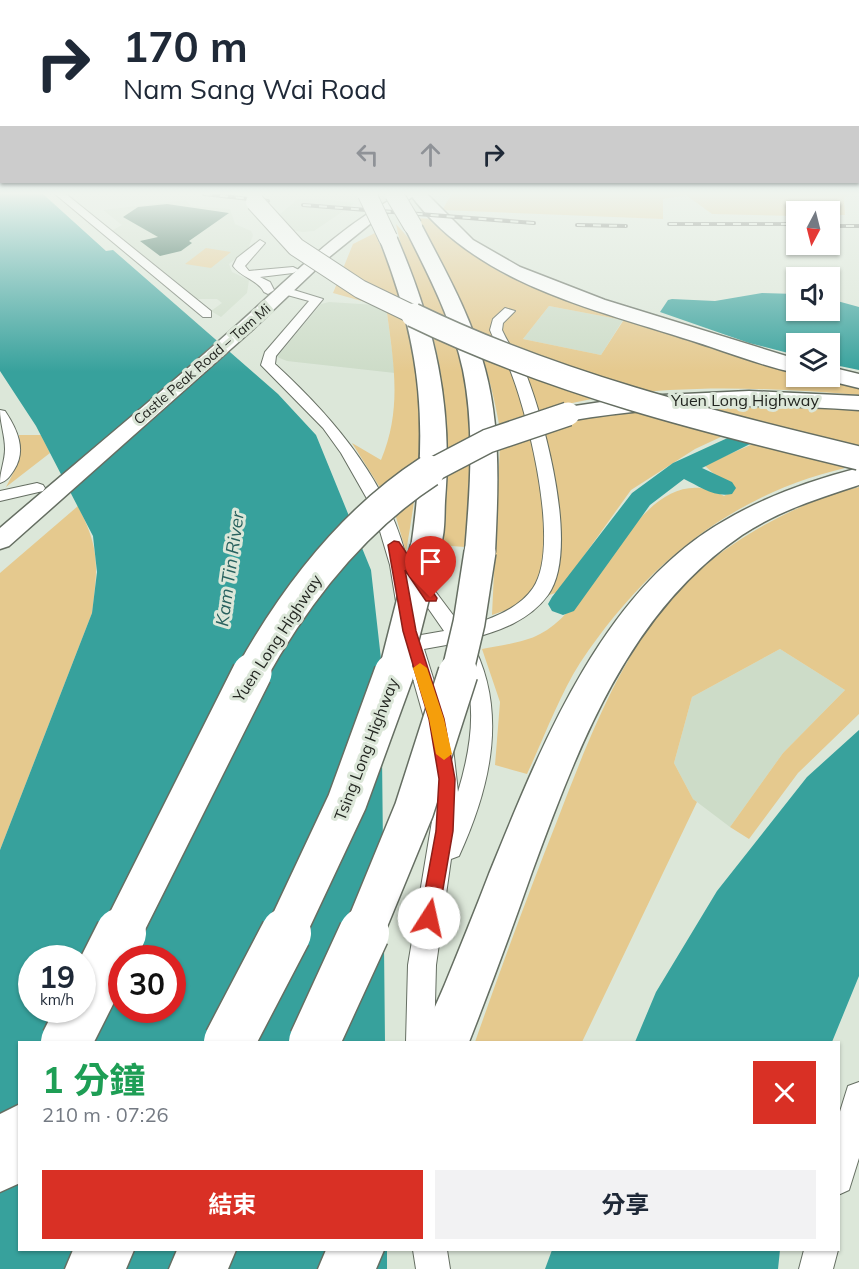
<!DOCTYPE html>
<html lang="zh-TW">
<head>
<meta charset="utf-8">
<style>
  body { margin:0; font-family:Mulish,"Noto Sans TC",sans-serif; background:#f2f2f3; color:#1f2937; height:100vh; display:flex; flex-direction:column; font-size:22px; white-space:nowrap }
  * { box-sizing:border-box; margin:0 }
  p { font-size:20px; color:#747a83 }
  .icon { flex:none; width:33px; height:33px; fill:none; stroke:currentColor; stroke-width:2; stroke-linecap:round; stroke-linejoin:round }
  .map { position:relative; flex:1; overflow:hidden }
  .side { position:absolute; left:18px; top:1041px; width:822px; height:210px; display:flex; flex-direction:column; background:#fff; border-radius:0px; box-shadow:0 2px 4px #0004 }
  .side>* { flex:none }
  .hud { position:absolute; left:0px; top:0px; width:860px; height:183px; box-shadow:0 2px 4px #0004; background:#fff; color:#1f2937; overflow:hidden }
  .needle { width:39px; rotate:187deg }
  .controls { position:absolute; left:786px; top:201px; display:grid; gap:12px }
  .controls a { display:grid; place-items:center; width:54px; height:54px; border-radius:0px; background:#fff; box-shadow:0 2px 4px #0004; font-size:30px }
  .speed { position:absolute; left:18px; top:945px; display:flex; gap:12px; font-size:30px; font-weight:700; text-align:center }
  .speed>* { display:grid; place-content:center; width:78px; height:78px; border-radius:50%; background:#fff; box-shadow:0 2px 4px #0004; line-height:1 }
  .speed small { font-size:15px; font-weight:400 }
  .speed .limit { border:9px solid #d22; background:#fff; color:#111 }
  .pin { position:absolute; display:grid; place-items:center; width:51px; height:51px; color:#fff; margin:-62px -26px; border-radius:50% 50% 50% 0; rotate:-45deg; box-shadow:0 0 6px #0007 }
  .pin .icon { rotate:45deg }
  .me { position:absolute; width:66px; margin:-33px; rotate:10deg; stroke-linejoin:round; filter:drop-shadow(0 0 4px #0008) }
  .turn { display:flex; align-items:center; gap:21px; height:126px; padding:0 24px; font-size:27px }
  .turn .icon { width:78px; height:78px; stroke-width:2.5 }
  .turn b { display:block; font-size:42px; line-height:51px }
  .lanes { display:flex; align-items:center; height:57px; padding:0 24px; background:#0003; justify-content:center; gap:30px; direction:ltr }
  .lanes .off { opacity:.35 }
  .round { display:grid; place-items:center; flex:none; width:63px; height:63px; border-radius:0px; background:#f2f2f3 }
  .summary { display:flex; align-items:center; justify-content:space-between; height:102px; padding:0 24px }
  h1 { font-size:36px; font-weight:700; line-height:45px; color:#1e9e55 }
  .primary-button { display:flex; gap:12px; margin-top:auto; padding:12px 24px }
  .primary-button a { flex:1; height:69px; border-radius:0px; background:#d93025; color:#fff; font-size:24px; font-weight:700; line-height:69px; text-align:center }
  .primary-button a+a { background:#f2f2f3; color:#1f2937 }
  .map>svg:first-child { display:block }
  .built { fill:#cddcc8 }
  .green { fill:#e5c98e; fill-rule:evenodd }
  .water { fill:#37a19c; fill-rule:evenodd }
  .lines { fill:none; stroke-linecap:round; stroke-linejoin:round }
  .river { fill:#37a19c; fill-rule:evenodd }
  .building { fill:#19543e }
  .street-casing { stroke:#656e62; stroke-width:2 }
  .secondary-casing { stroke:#656e62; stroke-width:3 }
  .highway-casing { stroke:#656e62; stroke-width:3 }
  .street { fill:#fff; fill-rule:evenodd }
  .secondary { fill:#fff; fill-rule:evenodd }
  .highway { fill:#fff; fill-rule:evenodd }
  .rail-casing { stroke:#4c514a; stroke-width:4 }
  .rail { stroke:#dce7d9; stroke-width:2; stroke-dasharray:8; stroke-linecap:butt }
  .highway-bridge-far4-casing { stroke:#656e62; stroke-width:20; stroke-linecap:butt }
  .highway-bridge-far3-casing { stroke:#656e62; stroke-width:26; stroke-linecap:butt }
  .highway-bridge-far2-casing { stroke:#656e62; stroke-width:34; stroke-linecap:butt }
  .highway-bridge-far1-casing { stroke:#656e62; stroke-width:42; stroke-linecap:butt }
  .highway-bridge-casing { stroke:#656e62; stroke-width:53; stroke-linecap:butt }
  .highway-bridge-far4 { stroke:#fff; stroke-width:18 }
  .highway-bridge-far3 { stroke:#fff; stroke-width:23 }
  .highway-bridge-far2 { stroke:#fff; stroke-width:31 }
  .highway-bridge-far1 { stroke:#fff; stroke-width:39 }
  .highway-bridge { stroke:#fff; stroke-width:50 }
  .route { fill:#d93025; stroke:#8d1f18; stroke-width:1.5 }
  .slow { fill:#f59e0b }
  .labels { text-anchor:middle; stroke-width:6; stroke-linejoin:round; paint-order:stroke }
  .far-street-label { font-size:14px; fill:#232621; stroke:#dce7d9 }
  .street-label { font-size:16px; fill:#232621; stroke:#dce7d9 }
  .water-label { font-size:18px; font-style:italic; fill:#29625f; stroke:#dce7d9 }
</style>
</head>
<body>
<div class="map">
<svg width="859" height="1269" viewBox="0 0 859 1269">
  <rect width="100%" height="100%" fill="#dce7d9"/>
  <path class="built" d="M298,199h23l34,4 -41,28 -11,1 -14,-2 -9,-16z
    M186,200l5,6 39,3 5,15 16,7 2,4 -5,14 -19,15 3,8 17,8 -2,13 -26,24 -10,-6 11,-8 -5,-4h-22l-84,-68 11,-6 -19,-15z
    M329,302l47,3 11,8 8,60 -108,-12 -10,-4 44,-53z
    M549,306l74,14 -22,35 -78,-16z
    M780,649l65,41 -62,63 -53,74 -37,-28 -19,-36 18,-66z"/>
  <path class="green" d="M452,194h397l-5,4 1,17h-15v-3h-34v4l-84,-2 -26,-19 -23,4v20l-221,-9z
    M416,218l16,1 40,35 31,20 61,25 118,39 114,31v7l32,1 31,7v11c-122,-10 -244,-14 -360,29 -13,-76 -43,-140 -83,-206zM549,306l74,14v1l-22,34 -78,-16z
    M396,224c7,8 15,16 21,25 29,40 56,144 57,193 2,35 -5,71 -9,105l-28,-2c6,-68 15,-136 -3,-204 -11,-40 -30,-77 -38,-117z
    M375,233c12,29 25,59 34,90 21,76 10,153 -3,229l-12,-42 -42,-67 29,17c21,-50 13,-95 6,-147l-11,-8 -43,-12 20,-49z
    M206,248l25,4 -20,16 -26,-4z
    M740,402l119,7v56c-121,24 -211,96 -279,198 -20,31 -37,77 -53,111l-32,-9 5,-63 -18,-53c18,-4 42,-6 58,-15 59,-28 103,-183 184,-138l9,-5 -29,-26 70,-30 -23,-12 -56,26 -64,41 -73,102 -66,23 8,-170 52,-19 58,-15z
    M19,435h22l9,18 -44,34c10,-18 16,-32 13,-52z
    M859,487v227l-61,59 -49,66 -19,-12 53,-74 62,-63 -65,-41 -88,48 -18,66 19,36 4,3 -115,240h-107c26,-74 53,-148 82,-221 29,-75 59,-155 110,-218 44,-54 125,-100 192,-116z
    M78,506c22,44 20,59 14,107l-92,237v-277z"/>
  <path class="water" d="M0,194h43l63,57 7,-1 165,144 38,41 55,135 10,89 4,383h-365v208h367v19h-387v-419l92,-237 5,-41 -4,-36 -57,-110 -36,-55zM32,958h50v52h-50zM122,958h50v52h-50z
    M762,293l34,1v16h34v-11l29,8v63l-29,-6v-20h-34v11l-47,-12 -89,-31 8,-12 4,-1 43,2z
    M859,730v246l-27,66h-197l21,-50 61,-101 90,-114z
    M552,1250h228l-2,19h-233z"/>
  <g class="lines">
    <path class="river" d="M745,430l9,2 3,5 -3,5 -52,26 30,14 4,6 -4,6c-17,4 -33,-8 -48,-15l-34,26 -76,106 -11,4 -11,-4 -4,-7 4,-7 80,-104 41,-30z"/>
  </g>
  <path class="building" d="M167,204l62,9 -40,28 3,2 -11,8 -21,5 -20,-15 18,-4 -35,-20 15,-10z"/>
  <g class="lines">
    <defs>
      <path id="street" d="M55,194h11l145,117v6h-8z
        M260,240l5,3 -20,23 4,5 44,-4 6,3 -6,3 -33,4 10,5 4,8 -6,4 -4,-2c-6,-12 -22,-14 -31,-26l4,-8z
        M284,287l39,12 -47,57 -1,8c60,55 118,123 134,206l11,1 42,56c25,-6 56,-17 71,-39 28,-41 -4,-168 -21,-213 -5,-16 -16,-29 -22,-45l3,-11 12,-11 10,3 -12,12 -1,7c7,16 18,29 24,44 19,48 54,177 22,221 -19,26 -49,36 -78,44 39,70 21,147 -11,217l-8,3 -15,106 -2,77h-28l2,-77 27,-162 -5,-64 -27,-95 -13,-79 -16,-54 -33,-58 -18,-25 -62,-63 4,-13 44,-51 -29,-8v-4zM412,585l32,46 -23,4zM452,644c28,47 21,98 6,148l-6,-53 -28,-90z
        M0,410l5,1c12,18 22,39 9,59 -4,6 -7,11 -14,13 0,-12 5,-22 5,-34 0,-14 -5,-26 -5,-39z
        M37,483l6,2 2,3 -2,3 -43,10v-10z
        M859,1082v76l-10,32 -11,5v-77l10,-32z
        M413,1250h34l3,19h-34z
        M804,1250h34l-5,19h-34z"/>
      <path id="secondary" d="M401,194h16l-47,30 -42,34 -78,74 -241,214 -9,3v-21c79,-68 160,-134 238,-204 52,-46 100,-97 163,-130z"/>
      <path id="highway" d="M410,194h17l46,46 47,27 85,33 191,59v14c-38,-8 -76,-24 -113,-35 -97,-31 -210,-57 -273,-144z
        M413,221l9,5c24,46 50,92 63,143 16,59 13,122 10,183l-4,7 -11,3 -11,-3 -4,-7c5,-60 10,-123 -2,-182 -11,-51 -36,-98 -59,-144z
        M388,233l9,5c38,88 56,167 48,263 -1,17 1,39 -9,54l-10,3 -10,-3 -5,-7c17,-119 13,-197 -32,-310z
        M830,367l29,7v14l-37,-9 -2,-3h10z
        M749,391l110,5v14c-98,-7 -194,-6 -291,11l-9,-2 -3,-5 3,-5 9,-2 73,-11z
        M859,468v17c-40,13 -81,26 -117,50 -114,77 -164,212 -210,337 -20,57 -41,114 -63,170h-48c6,-19 16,-39 24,-58 15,-37 30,-73 44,-110 51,-125 112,-283 235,-353 42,-25 88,-41 135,-53z
        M20,1104v79l-20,9v-78z
        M73,1250h61l-8,19h-61z
        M177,1250h59l-8,19h-59z
        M326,1250h58l-8,19h-58z"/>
    </defs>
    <use href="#street" class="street-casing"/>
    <use href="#secondary" class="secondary-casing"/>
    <use href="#highway" class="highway-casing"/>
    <use href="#street" class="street"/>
    <use href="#secondary" class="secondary"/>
    <use href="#highway" class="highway"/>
    <defs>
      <path id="rail" d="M204,194l64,7
        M303,205l231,18
        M669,224h127
        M577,225l49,1
        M830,226h29"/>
    </defs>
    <use href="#rail" class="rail-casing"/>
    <use href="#rail" class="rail"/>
    <defs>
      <path id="highway-bridge-far4" d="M367,194l21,44
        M394,194l19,32
        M255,202l41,45 64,42 56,27"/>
      <path id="highway-bridge-far3" d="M413,315c140,68 295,107 446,143
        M427,473l61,-32 80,-27"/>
      <path id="highway-bridge-far2" d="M251,674c44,-79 101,-153 178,-203
        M394,674l32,-126
        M457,674l12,-51 11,-71"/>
      <path id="highway-bridge-far1" d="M121,934l131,-261
        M285,934l62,-132 47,-129
        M363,934l51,-124 44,-137"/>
      <path id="highway-bridge" d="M66,1042l55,-109
        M229,1042l57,-109
        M314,1042l50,-109"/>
    </defs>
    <use href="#highway-bridge-far4" class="highway-bridge-far4-casing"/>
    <use href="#highway-bridge-far3" class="highway-bridge-far3-casing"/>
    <use href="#highway-bridge-far2" class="highway-bridge-far2-casing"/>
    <use href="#highway-bridge-far1" class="highway-bridge-far1-casing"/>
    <use href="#highway-bridge" class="highway-bridge-casing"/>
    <use href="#highway-bridge-far4" class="highway-bridge-far4"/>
    <use href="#highway-bridge-far3" class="highway-bridge-far3"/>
    <use href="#highway-bridge-far2" class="highway-bridge-far2"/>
    <use href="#highway-bridge-far1" class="highway-bridge-far1"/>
    <use href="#highway-bridge" class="highway-bridge"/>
  </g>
  <linearGradient id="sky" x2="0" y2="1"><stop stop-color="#61acca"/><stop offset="0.52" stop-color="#eff4ee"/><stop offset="1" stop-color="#eff4ee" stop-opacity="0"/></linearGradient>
  <rect width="859" height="372" fill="url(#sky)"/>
  <path class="route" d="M394,541l5,1 38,56 -1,3h-10l-21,-31 11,61 28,88 11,60 -2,52 -15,87 -3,6 -6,3 -7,-3 -2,-6 16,-87 3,-52 -10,-60 -26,-88 -15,-86z"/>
  <path class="slow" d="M420,663l7,5 17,51 8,35 -8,6 -8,-6 -7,-35 -16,-51z"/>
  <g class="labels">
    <g class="far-street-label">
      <text transform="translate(202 364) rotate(-41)" y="5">Castle Peak Road – Tam Mi</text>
    </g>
    <g class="street-label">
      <text x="745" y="406">Yuen Long Highway</text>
      <text transform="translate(277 638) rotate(-57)" y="6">Yuen Long Highway</text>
      <text transform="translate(366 749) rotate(-69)" y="6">Tsing Long Highway</text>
    </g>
    <g class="water-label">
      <text transform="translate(230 569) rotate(-82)" y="6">Kam Tin River</text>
    </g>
  </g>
</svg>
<div class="controls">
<a><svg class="needle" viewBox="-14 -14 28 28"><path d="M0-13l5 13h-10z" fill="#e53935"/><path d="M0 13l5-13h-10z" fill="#747a83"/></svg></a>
<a><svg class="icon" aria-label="sound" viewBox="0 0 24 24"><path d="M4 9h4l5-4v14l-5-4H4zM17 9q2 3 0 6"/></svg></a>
<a><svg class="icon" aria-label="layers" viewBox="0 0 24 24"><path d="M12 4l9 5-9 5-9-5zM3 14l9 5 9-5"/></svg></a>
</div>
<div class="speed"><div>19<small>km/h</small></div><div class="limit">30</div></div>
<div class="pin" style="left:431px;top:598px;background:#d93025"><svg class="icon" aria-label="arrive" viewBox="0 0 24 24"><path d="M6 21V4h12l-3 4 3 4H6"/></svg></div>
<svg class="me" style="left:429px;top:918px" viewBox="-20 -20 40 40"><circle r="19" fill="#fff"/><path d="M0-13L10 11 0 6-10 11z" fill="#d93025"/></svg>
<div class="hud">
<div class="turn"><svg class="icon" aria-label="right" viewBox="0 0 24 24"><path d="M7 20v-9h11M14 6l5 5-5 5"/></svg><div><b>170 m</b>Nam Sang Wai Road</div></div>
<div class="lanes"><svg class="icon off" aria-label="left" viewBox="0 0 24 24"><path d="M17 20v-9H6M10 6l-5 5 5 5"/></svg><svg class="icon off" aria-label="ahead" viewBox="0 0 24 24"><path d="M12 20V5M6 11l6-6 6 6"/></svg><svg class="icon" aria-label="right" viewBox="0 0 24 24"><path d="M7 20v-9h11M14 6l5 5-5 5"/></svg></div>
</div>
<section class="side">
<div class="summary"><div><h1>1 分鐘</h1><p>210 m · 07:26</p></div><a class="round" style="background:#d93025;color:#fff"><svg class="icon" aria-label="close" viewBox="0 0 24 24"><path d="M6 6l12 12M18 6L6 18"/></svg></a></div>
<div class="primary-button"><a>結束</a><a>分享</a></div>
</section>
</div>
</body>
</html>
